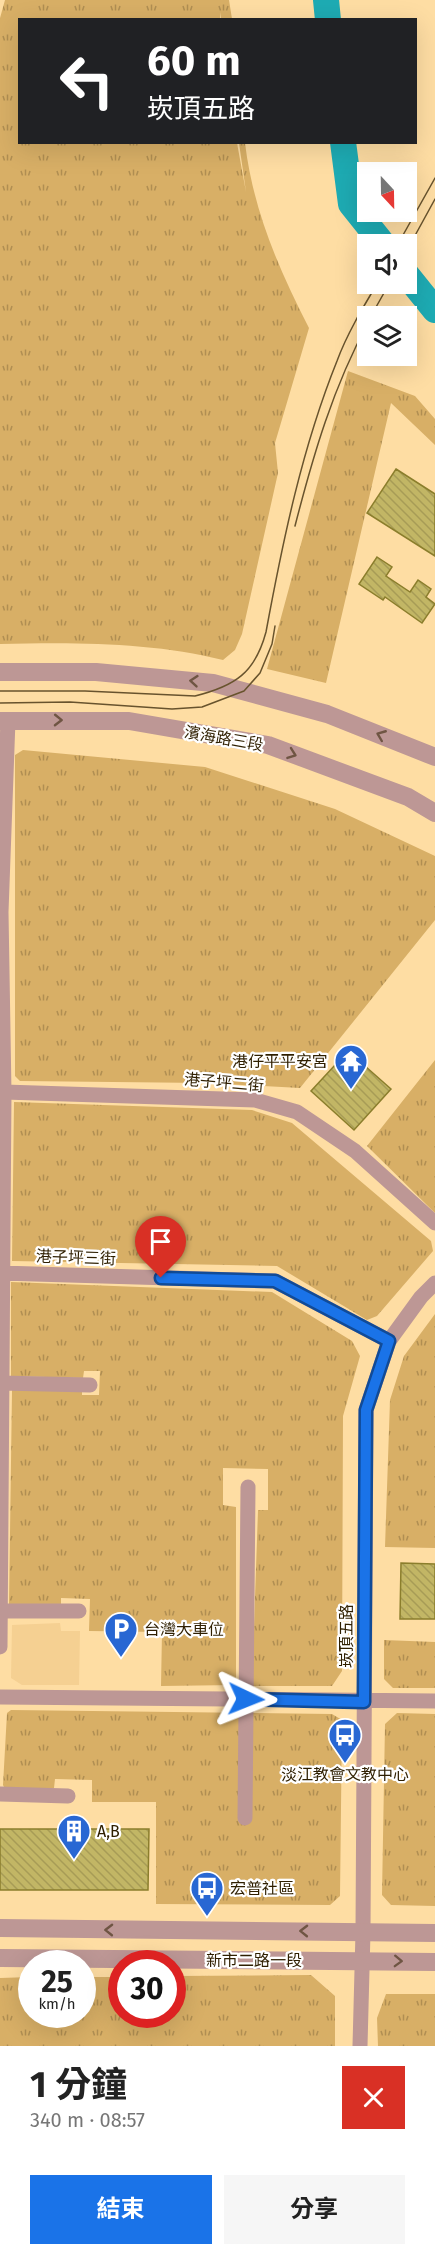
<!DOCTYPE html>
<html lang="zh-TW">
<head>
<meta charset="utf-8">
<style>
  body { margin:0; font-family:"Fira Sans","Noto Sans TC",sans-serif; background:#f6f6f6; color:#222; height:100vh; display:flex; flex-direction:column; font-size:22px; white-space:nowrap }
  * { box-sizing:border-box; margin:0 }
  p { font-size:20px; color:#767676 }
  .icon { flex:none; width:33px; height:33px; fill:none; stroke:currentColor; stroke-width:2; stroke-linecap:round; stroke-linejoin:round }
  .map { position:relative; height:2046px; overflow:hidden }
  .drawer { display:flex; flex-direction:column; background:#fff; flex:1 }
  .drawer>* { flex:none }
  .banner { position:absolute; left:18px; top:18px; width:399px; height:126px; border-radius:0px; box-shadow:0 6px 24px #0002; background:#202124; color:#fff; overflow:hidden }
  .needle { width:39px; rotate:158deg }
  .fabs { position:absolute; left:357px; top:162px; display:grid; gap:12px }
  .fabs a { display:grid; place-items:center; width:60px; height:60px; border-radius:0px; background:#fff; box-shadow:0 6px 24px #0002; font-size:30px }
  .speed { position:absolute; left:18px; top:1950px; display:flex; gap:12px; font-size:30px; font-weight:700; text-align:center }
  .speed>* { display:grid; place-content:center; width:78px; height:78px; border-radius:50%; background:#fff; box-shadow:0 6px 24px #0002; line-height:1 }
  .speed small { font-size:15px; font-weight:400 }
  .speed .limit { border:9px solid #d22; background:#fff; color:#111 }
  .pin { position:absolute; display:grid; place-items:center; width:51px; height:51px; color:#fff; margin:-62px -26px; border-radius:50% 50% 50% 0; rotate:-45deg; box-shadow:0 0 6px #0007 }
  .pin .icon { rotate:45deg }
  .me { position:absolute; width:66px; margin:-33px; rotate:92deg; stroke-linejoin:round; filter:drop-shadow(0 0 4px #0008) }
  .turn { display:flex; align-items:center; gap:21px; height:126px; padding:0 30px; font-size:27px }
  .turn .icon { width:78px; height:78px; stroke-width:2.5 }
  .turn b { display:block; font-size:42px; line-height:51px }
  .round { display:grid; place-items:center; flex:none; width:63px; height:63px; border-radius:0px; background:#f6f6f6 }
  .summary { display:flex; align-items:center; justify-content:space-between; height:102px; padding:0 30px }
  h1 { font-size:36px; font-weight:700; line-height:45px }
  .cta { display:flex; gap:12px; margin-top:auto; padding:12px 30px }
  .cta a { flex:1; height:69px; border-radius:0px; background:#1a73e8; color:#fff; font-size:24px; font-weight:700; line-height:69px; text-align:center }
  .cta a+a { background:#f6f6f6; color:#222 }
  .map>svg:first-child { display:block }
  .built { fill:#f5d092 }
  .grass { fill:url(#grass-tufts) }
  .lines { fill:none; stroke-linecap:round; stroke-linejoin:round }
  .river { stroke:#1eabb3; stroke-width:26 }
  .building { fill:url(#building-back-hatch); stroke:#8b7e2c; stroke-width:1.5 }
  .minor { stroke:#bd9795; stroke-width:15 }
  .tertiary { stroke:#bd9795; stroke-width:18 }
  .tram { stroke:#68532d; stroke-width:1.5 }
  .oneway { stroke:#6f5543 }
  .route-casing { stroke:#114b97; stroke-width:15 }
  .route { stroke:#1a73e8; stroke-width:10 }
  .labels { text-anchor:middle; stroke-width:4.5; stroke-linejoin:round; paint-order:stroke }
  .street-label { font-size:16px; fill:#2f1f00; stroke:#fff }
  .poi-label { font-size:16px; fill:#2f1f00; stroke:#fff; text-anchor:start }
</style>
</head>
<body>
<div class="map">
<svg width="435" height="2046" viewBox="0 0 435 2046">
  <defs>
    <pattern id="grass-tufts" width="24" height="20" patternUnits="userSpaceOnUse" patternTransform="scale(1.5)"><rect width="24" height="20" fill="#d8af66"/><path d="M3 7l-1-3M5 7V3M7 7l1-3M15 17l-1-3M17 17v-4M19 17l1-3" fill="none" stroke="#b08e52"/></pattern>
    <pattern id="building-back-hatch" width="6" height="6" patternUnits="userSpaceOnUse" patternTransform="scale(1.5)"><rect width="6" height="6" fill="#c2b665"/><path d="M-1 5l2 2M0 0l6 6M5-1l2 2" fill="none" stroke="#a79c56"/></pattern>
  </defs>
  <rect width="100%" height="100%" fill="#fedda3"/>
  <path class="built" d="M60,1623l1,8h19l-1,54h-57l-11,-7 1,-53z"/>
  <path class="grass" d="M5,0h224l3,19h-11l-1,-7v7l-200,1v122l217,1 9,49 -7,-49h6c8,66 33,125 64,185l-34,115 3,30 -36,161 -7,16 -12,10c-70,-18 -151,-18 -223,-16v-626z
    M348,371l67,25 20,23v26l-44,-42 -65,280 -59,-14z
    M23,750l182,17 130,42 100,47v64l-135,168 -95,-5 -185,-2 -5,-5v-321z
    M435,1060v153l-68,-67z
    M14,1102l238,8 40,13 139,118 2,10 -56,65 -10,4 -90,-54 -265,-5z
    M11,1282l261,10 80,49 8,15 -17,60 -1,255 -10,15h-80l6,-176h10v-41l-45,-1v37l13,2v178l-75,1 1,-54 -73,-1 1,-32 -29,-1v8l-52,-1 3,-215h70v5h17l1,-24h-16l-1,7 -72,-2z
    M435,1314v234l-50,-1 5,-147 14,-44z
    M384,1640l51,2v46h-42l-9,-9z
    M11,1710l321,4 10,6 -2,176 -10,9 -174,-1v-102h-64v-22l-37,-1 -1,9 -49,1 -2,-4 4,-72z
    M397,1713l38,1v192l-44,-1 -9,-10 3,-171z
    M311,1975l24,21v50h-335v-68l31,-1 1,37h50l1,-37h38l1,37h50l1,-38z
    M386,1994h49v52h-57l-1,-28z"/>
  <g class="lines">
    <path class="river" d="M326,0l2,20
      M343,142l8,62 32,40
      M406,274l29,36"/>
  </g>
  <path class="building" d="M396,469l39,25v62l-68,-43z
    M377,557l15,10 -6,9 24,16 8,-12 13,9 -5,8 9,7 -13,19 -37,-26 -2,3 -24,-16z
    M348,1051l43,38 -37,41 -43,-39z
    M401,1563l34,1v55h-35z
    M0,1829h149l-1,61h-148z"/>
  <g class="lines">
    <path class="minor" d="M4,1092l251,8 42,12 58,39 80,72
      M0,1273l275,8 114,60
      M0,1383l90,2
      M0,1611h79
      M0,1647l4,-555 -3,-180 7,-192
      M0,1697l435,4
      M0,1794l68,2
      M245,1818l3,-331
      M360,2046l3,-114 3,-522 23,-69 32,-44 14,-14"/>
    <path class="tertiary" d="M0,672h96l117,11 114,31 108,43
      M0,721h129l139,24 140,52 27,16
      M0,1928l435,5
      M0,1958l435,4"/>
    <path class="tram" d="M398,244l37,-66
      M406,252l29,-53
      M371,316l18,-32
      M295,526c18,-70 38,-139 73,-203
      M0,691h85l110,5c40,-10 60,-23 71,-64 17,-92 36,-184 71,-271 10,-27 25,-52 40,-77
      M0,703l70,-1 102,7 30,-2 42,-16 16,-18 12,-29 3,-18"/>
  </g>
  <defs><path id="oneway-chevron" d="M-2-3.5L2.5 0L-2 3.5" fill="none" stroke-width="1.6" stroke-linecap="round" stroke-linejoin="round" transform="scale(1.5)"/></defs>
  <g class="oneway">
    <use href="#oneway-chevron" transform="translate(194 681) rotate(-175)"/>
    <use href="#oneway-chevron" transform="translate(58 720) rotate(1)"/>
    <use href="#oneway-chevron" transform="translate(381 735) rotate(-158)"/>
    <use href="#oneway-chevron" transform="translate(292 754) rotate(20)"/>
    <use href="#oneway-chevron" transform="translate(109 1930) rotate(-179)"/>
    <use href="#oneway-chevron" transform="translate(304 1931) rotate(-179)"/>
    <use href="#oneway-chevron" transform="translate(398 1961) rotate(2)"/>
  </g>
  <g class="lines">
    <defs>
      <path id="route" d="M161,1278l114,3 114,60 -23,69 -2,292 -118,-3"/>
    </defs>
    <use href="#route" class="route-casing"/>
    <use href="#route" class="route"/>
  </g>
  <defs>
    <symbol id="temple-pin" viewBox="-11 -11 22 30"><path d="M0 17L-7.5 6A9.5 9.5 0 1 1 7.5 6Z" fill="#2867d3" stroke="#fff"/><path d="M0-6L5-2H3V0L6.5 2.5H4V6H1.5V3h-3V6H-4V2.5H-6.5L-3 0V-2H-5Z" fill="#fff"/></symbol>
    <symbol id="parking-pin" viewBox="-11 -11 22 30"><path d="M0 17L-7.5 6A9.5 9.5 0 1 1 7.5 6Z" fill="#2867d3" stroke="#fff"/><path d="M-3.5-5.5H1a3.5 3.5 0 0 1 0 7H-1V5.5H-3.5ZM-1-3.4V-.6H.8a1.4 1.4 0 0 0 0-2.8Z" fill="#fff"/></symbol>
    <symbol id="bus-pin" viewBox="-11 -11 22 30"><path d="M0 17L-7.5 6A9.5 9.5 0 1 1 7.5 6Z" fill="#2867d3" stroke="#fff"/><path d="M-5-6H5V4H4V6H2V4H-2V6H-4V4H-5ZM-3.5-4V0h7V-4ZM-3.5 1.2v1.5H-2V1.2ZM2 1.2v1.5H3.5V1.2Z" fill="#fff"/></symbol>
    <symbol id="building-pin" viewBox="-11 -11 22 30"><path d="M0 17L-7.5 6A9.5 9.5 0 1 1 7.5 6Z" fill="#2867d3" stroke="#fff"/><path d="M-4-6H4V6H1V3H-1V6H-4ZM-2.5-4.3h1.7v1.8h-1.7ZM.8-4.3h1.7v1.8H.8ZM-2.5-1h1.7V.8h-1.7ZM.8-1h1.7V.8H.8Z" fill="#fff"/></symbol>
  </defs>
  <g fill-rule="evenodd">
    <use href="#temple-pin" x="332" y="1042" width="38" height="52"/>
    <use href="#parking-pin" x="102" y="1610" width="38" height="52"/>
    <use href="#bus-pin" x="326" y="1716" width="38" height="52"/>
    <use href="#building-pin" x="55" y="1812" width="38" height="52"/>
    <use href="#bus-pin" x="188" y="1869" width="38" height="52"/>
  </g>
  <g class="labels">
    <g class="street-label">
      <text transform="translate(224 738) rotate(10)" y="6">濱海路三段</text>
      <text transform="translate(224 1082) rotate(5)" y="6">港子坪二街</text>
      <text transform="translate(76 1257) rotate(2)" y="6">港子坪三街</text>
      <text transform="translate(346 1636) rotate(-90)" y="6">崁頂五路</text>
      <text x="254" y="1966">新市二路一段</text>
    </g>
    <g class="poi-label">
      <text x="328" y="1067" text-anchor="end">港仔平平安宮</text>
      <text x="144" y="1635">台灣大車位</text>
      <text x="345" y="1780" text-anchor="middle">淡江教會文教中心</text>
      <text x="97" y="1837">A,B</text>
      <text x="230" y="1894">宏普社區</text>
    </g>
  </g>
</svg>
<div class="fabs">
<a><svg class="needle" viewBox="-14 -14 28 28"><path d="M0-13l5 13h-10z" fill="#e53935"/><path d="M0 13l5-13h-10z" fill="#767676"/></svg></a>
<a><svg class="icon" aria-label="sound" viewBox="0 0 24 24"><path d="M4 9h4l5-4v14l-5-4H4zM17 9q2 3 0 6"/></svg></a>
<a><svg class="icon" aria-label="layers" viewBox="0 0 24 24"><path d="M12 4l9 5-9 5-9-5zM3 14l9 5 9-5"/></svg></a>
</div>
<div class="speed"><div>25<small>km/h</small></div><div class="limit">30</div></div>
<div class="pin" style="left:161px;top:1278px;background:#d93025"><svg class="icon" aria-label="arrive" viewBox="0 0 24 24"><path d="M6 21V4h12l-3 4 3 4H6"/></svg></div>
<svg class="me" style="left:246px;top:1699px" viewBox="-20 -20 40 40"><path d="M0-17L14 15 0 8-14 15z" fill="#1a73e8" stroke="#fff" stroke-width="4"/></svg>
<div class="banner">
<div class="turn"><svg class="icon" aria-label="left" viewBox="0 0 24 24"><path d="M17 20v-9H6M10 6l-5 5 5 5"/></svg><div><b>60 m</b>崁頂五路</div></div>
</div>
</div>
<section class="drawer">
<div class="summary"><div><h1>1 分鐘</h1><p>340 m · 08:57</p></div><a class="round" style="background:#d93025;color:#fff"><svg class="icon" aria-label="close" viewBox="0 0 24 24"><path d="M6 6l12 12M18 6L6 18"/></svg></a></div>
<div class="cta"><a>結束</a><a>分享</a></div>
</section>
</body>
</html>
